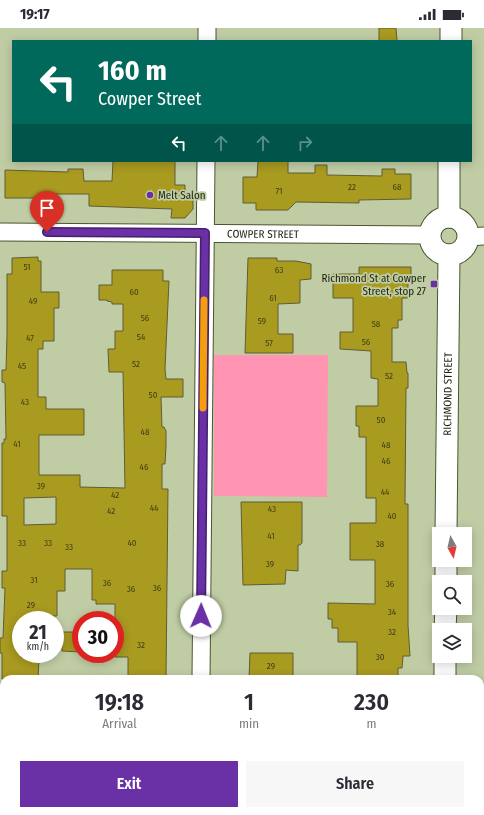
<!DOCTYPE html>
<html lang="en">
<head>
<meta charset="utf-8">
<style>
  body { margin:0; font-family:"Fira Sans Condensed",sans-serif; background:#f7f7f7; color:#2b2b33; height:100vh; display:flex; flex-direction:column; font-size:15px; white-space:nowrap }
  * { box-sizing:border-box; margin:0 }
  p { font-size:13px; color:#7c7c81 }
  .icon { flex:none; width:22px; height:22px; fill:none; stroke:currentColor; stroke-width:2; stroke-linecap:round; stroke-linejoin:round }
  .map { position:relative; flex:1; overflow:hidden }
  .drawer { position:absolute; left:0px; top:647px; width:484px; height:140px; display:flex; flex-direction:column; background:#fff; border-radius:12px 12px 0 0; box-shadow:0 2px 10px #0003 }
  .drawer>* { flex:none }
  .guide { position:absolute; left:12px; top:12px; width:460px; height:122px; border-radius:0px; box-shadow:0 2px 10px #0003; background:#00695c; color:#fff; overflow:hidden }
  .needle { width:26px; rotate:172deg }
  .fabs { position:absolute; left:432px; top:499px; display:grid; gap:8px }
  .fabs a { display:grid; place-items:center; width:40px; height:40px; border-radius:0px; background:#fff; box-shadow:0 2px 10px #0003; font-size:20px }
  .speed { position:absolute; left:12px; top:583px; display:flex; gap:8px; font-size:20px; font-weight:700; text-align:center }
  .speed>* { display:grid; place-content:center; width:52px; height:52px; border-radius:50%; background:#fff; box-shadow:0 2px 10px #0003; line-height:1 }
  .speed small { font-size:10px; font-weight:400 }
  .speed .limit { border:6px solid #d22; background:#fff; color:#111 }
  .pin { position:absolute; display:grid; place-items:center; width:34px; height:34px; color:#fff; margin:-41px -17px; border-radius:50% 50% 50% 0; rotate:-45deg; box-shadow:0 0 4px #0007 }
  .pin .icon { rotate:45deg }
  .me { position:absolute; width:44px; margin:-22px; rotate:1deg; stroke-linejoin:round; filter:drop-shadow(0 0 3px #0008) }
  .turn { display:flex; align-items:center; gap:14px; height:84px; padding:0 20px; font-size:18px }
  .turn .icon { width:52px; height:52px; stroke-width:2.5 }
  .turn b { display:block; font-size:28px; line-height:34px }
  .lanes { display:flex; align-items:center; height:38px; padding:0 20px; background:#0003; justify-content:center; gap:20px; direction:ltr }
  .lanes .off { opacity:.35 }
  .eta { display:flex; justify-content:space-evenly; align-items:center; height:68px; text-align:center }
  .eta b { font-size:24px; font-weight:600; line-height:28px }
  .action { display:flex; gap:8px; margin-top:auto; padding:8px 20px }
  .action a { flex:1; height:46px; border-radius:0px; background:#6a30a6; color:#fff; font-size:16px; font-weight:600; line-height:46px; text-align:center }
  .action a+a { background:#f7f7f7; color:#2b2b33 }
  .status { display:flex; justify-content:space-between; align-items:center; height:28px; padding:0 20px; background:#fff; direction:ltr }
  .status svg { height:11px; fill:currentColor }
  .map>svg:first-child { display:block }
  .green { fill:#ff94b3 }
  .building { fill:#a99a20; stroke:#615c35; fill-rule:evenodd }
  .lines { fill:none; stroke-linecap:round; stroke-linejoin:round }
  .minor-casing { stroke:#4b5531; stroke-width:19 }
  .tertiary-casing { stroke:#4b5531; stroke-width:23 }
  .minor { stroke:#fff; stroke-width:17 }
  .tertiary { stroke:#fff; stroke-width:21 }
  .route-casing { stroke:#451f6c; stroke-width:10 }
  .route { stroke:#6a30a6; stroke-width:7 }
  .slow { stroke:#f59e0b; stroke-width:7 }
  .poi-dot { fill:#6a30a6; stroke:#c0cda4; stroke-width:1.5 }
  .labels { text-anchor:middle; stroke-width:3.5; stroke-linejoin:round; paint-order:stroke }
  .number-label { font-size:9px; fill:#403f16 }
  .poi-label { font-size:11px; fill:#1d2112; stroke:#c0cda4; text-anchor:start }
  .street-label { font-size:11px; fill:#1d2112; stroke:#c0cda4 }
</style>
</head>
<body>
<div class="status"><b>19:17</b><svg viewBox="0 0 49 12"><path d="M0 12V9h3v3zM5 12V6h3v6zM10 12V3h3v9zM15 12V0h3v12zM26 1h20v11H26zM47 4h2v5h-2z"/></svg></div>
<div class="map">
<svg width="484" height="787" viewBox="0 0 484 787">
  <rect width="100%" height="100%" fill="#c0cda4"/>
  <path class="green" d="M214,327h114l-1,142 -113,-1z"/>
  <path class="building" d="M379,0h17l1,13h-18z
    M113,133h62v24h10v10l8,-1v15l-8,9h-14l1,-9 -83,-3v-12h-39v4h-45v-28l63,2v-3h15l1,12h28z
    M258,133h30v12h27v-8h12v10l55,1v-7h13v5h16v25l-52,1v3l-63,-1 -8,8h-32v-7h-13v-26h14z
    M38,229v4h3v31h18v16h-5v33h-11v8h-5v48h8v12h38v26h-45v40h41v12l45,1 -2,-116h-14l-1,-23h7v-18h8v-27h-11v-2l-5,-1v-1h-8v-15h13v-15h51v11h6l-4,88 1,10h17v18h-22l1,30h2l2,4v15l-1,18h-3v25h6l-2,190h-38v-22h-13v-53h-19v-4h-4v-31h-27v22h-8v25h-23l1,4h-14v37l18,2 -1,20h-36v-26h-2v-15h3l2,-50h-3v-17h5v-55h-5v-73h2v-4h2l-1,-56 -3,-1v-12h4l1,-35v-61h5v-16zM56,469v27l-32,1v-27z
    M248,230h29v3h19l15,3v15l-11,1v23l-22,1v30h15v19h-48z
    M359,239h52v13h-3v18h-6v22h-4v8h-6v34h14l1,11h1v15h-2l-1,116h3v121l2,31h-7l-1,12h-4v11h-41v-37h-19v-14h-6v-9h-4v-16l47,1v-44h-25v-37h26v-25h-10v-61h-7v-11h-3v-20h22v-27l-7,-1v-27l-31,-2v-17h13v-34h-20v-24h26z
    M241,474h61v41l-2,2h-2v26l-12,-1 -1,14 -42,1z
    M62,604h19v20l-19,-1z
    M250,625h43v26h-44z"/>
  <g class="lines">
    <defs>
      <g id="minor">
        <path d="M207,13v-13"/>
        <path id="s1" d="M0,204l430,3"/>
        <path d="M468,209l16,-1"/>
        <path d="M201,651l5,-518"/>
        <path d="M0,782h4"/>
        <path d="M111,783l313,4"/>
      </g>
      <g id="tertiary">
        <path d="M451,13v-13"/>
        <path d="M449,189v-56"/>
        <circle cx="449" cy="208" r="19"/>
        <path id="s2" d="M446,506l3,-279"/>
        <path d="M446,554v-22"/>
        <path d="M445,602l1,-22"/>
        <path d="M445,651v-23"/>
        <path d="M464,783l1,4"/>
        <path d="M424,787l1,-4"/>
      </g>
    </defs>
    <use href="#minor" class="minor-casing"/>
    <use href="#tertiary" class="tertiary-casing"/>
    <use href="#minor" class="minor"/>
    <use href="#tertiary" class="tertiary"/>
  </g>
  <g class="lines">
    <defs>
      <path id="route" d="M47,204l158,1 -4,383"/>
    </defs>
    <use href="#route" class="route-casing"/>
    <use href="#route" class="route"/>
    <path class="slow" d="M203,380l1,-108"/>
  </g>
  <g class="poi-dot">
    <circle cx="150" cy="167" r="4"/>
    <rect x="430" y="252" width="8" height="8" rx="2"/>
  </g>
  <g class="labels">
    <g class="number-label">
      <text x="352" y="162">22</text>
      <text x="397" y="162">68</text>
      <text x="279" y="166">71</text>
      <text x="27" y="242">51</text>
      <text x="279" y="245">63</text>
      <text x="134" y="267">60</text>
      <text x="273" y="273">61</text>
      <text x="33" y="276">49</text>
      <text x="145" y="293">56</text>
      <text x="262" y="296">59</text>
      <text x="376" y="299">58</text>
      <text x="141" y="312">54</text>
      <text x="30" y="313">47</text>
      <text x="366" y="317">56</text>
      <text x="269" y="318">57</text>
      <text x="136" y="339">52</text>
      <text x="22" y="341">45</text>
      <text x="389" y="351">52</text>
      <text x="153" y="370">50</text>
      <text x="25" y="377">43</text>
      <text x="381" y="395">50</text>
      <text x="145" y="407">48</text>
      <text x="17" y="419">41</text>
      <text x="386" y="420">48</text>
      <text x="386" y="436">46</text>
      <text x="144" y="442">46</text>
      <text x="41" y="461">39</text>
      <text x="385" y="467">44</text>
      <text x="115" y="470">42</text>
      <text x="154" y="483">44</text>
      <text x="272" y="484">43</text>
      <text x="111" y="486">42</text>
      <text x="392" y="491">40</text>
      <text x="271" y="511">41</text>
      <text x="22" y="518">33</text>
      <text x="48" y="518">33</text>
      <text x="132" y="518">40</text>
      <text x="380" y="519">38</text>
      <text x="69" y="522">33</text>
      <text x="270" y="539">39</text>
      <text x="34" y="555">31</text>
      <text x="107" y="558">36</text>
      <text x="390" y="559">36</text>
      <text x="157" y="563">36</text>
      <text x="131" y="564">36</text>
      <text x="31" y="580">29</text>
      <text x="392" y="587">34</text>
      <text x="392" y="607">32</text>
      <text x="141" y="620">32</text>
      <text x="380" y="632">30</text>
      <text x="271" y="641">29</text>
    </g>
    <g class="poi-label">
      <text x="158" y="171">Melt Salon</text>
      <text x="426" y="254" text-anchor="end">Richmond St at Cowper<tspan x="426" dy="13">Street, stop 27</tspan></text>
    </g>
    <g class="street-label">
      <text dy="4" stroke="none"><textPath href="#s1" startOffset="263">COWPER STREET</textPath></text>
      <text dy="4" stroke="none"><textPath href="#s2" startOffset="140">RICHMOND STREET</textPath></text>
    </g>
  </g>
</svg>
<div class="fabs">
<a><svg class="needle" viewBox="-14 -14 28 28"><path d="M0-13l5 13h-10z" fill="#e53935"/><path d="M0 13l5-13h-10z" fill="#7c7c81"/></svg></a>
<a><svg class="icon" aria-label="search" viewBox="0 0 24 24"><circle cx="10" cy="10" r="6"/><path d="M15 15l6 6"/></svg></a>
<a><svg class="icon" aria-label="layers" viewBox="0 0 24 24"><path d="M12 4l9 5-9 5-9-5zM3 14l9 5 9-5"/></svg></a>
</div>
<div class="speed"><div>21<small>km/h</small></div><div class="limit">30</div></div>
<div class="pin" style="left:47px;top:204px;background:#d93025"><svg class="icon" aria-label="arrive" viewBox="0 0 24 24"><path d="M6 21V4h12l-3 4 3 4H6"/></svg></div>
<svg class="me" style="left:201px;top:588px" viewBox="-20 -20 40 40"><circle r="19" fill="#fff"/><path d="M0-13L10 11 0 6-10 11z" fill="#6a30a6"/></svg>
<div class="guide">
<div class="turn"><svg class="icon" aria-label="left" viewBox="0 0 24 24"><path d="M17 20v-9H6M10 6l-5 5 5 5"/></svg><div><b>160 m</b>Cowper Street</div></div>
<div class="lanes"><svg class="icon" aria-label="left" viewBox="0 0 24 24"><path d="M17 20v-9H6M10 6l-5 5 5 5"/></svg><svg class="icon off" aria-label="ahead" viewBox="0 0 24 24"><path d="M12 20V5M6 11l6-6 6 6"/></svg><svg class="icon off" aria-label="ahead" viewBox="0 0 24 24"><path d="M12 20V5M6 11l6-6 6 6"/></svg><svg class="icon off" aria-label="right" viewBox="0 0 24 24"><path d="M7 20v-9h11M14 6l5 5-5 5"/></svg></div>
</div>
<section class="drawer">
<div class="eta">
<div><b>19:18</b><p>Arrival</p></div>
<div><b>1</b><p>min</p></div>
<div><b>230</b><p>m</p></div>
</div>
<div class="action"><a>Exit</a><a>Share</a></div>
</section>
</div>
</body>
</html>
